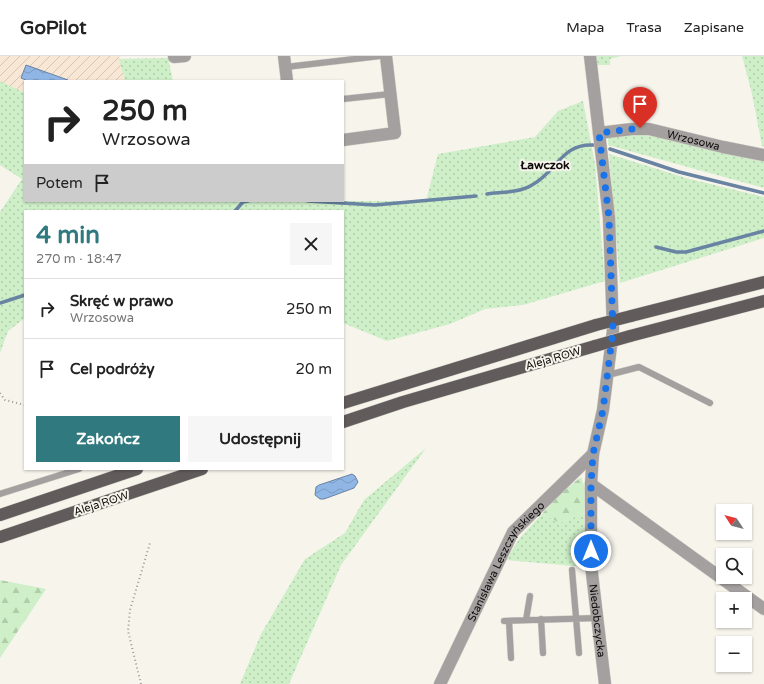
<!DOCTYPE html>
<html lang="pl">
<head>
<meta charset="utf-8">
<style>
  body { margin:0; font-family:"Varela Round",sans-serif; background:#f6f6f6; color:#222; height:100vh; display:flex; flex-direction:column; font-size:15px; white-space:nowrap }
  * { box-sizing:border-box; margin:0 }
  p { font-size:13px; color:#767676 }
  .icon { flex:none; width:22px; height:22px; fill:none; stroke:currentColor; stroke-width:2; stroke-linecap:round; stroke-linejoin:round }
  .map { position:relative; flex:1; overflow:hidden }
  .panel { position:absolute; left:24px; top:154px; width:320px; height:260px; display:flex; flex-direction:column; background:#fff; border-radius:0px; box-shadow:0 1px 3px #0004 }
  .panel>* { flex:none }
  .banner { position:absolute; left:24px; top:24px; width:320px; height:122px; border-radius:0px; box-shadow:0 1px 3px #0004; background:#fff; color:#222; overflow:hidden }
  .needle { width:26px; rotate:306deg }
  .tools { position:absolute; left:716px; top:448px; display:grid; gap:8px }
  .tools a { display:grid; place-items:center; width:36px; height:36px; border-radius:0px; background:#fff; box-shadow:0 1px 3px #0004; font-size:20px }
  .pin { position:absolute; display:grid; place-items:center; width:34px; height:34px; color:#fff; margin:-41px -17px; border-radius:50% 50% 50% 0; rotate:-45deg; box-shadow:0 0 4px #0007 }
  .pin .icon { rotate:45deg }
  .me { position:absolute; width:44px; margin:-22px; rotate:0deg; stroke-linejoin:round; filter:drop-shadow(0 0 3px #0008) }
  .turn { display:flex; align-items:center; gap:14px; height:84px; padding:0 12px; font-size:18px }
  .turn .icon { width:52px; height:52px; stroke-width:2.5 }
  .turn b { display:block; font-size:28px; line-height:34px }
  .then { display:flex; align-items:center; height:38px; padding:0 12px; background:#0003; gap:8px; font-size:15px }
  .round { display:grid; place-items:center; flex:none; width:42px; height:42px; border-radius:0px; background:#f6f6f6 }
  .overview { display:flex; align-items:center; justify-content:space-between; height:68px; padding:0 12px }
  h1 { font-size:24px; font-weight:700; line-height:30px; color:#30797e }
  .primary-button { display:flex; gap:8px; margin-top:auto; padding:8px 12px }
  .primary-button a { flex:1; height:46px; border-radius:0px; background:#30797e; color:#fff; font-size:16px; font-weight:700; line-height:46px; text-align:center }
  .primary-button a+a { background:#f6f6f6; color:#222 }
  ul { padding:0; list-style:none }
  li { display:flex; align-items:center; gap:12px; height:60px; padding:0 12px; border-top:1px solid #e0e0e0 }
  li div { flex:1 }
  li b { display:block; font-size:15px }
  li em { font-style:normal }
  header { display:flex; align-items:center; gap:24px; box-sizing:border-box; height:56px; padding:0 20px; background:#fff; border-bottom:1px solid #e0e0e0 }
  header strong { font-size:19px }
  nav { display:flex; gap:22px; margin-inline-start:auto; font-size:14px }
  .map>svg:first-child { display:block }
  .industrial { fill:url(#industrial-furrows) }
  .grass { fill:url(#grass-dots) }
  .forest { fill:url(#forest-firs) }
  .water { fill:url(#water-waves); stroke:#6983a3 }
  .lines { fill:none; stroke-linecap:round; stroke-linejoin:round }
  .stream { stroke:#6983a3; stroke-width:3.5 }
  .lane-casing { stroke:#d2cfc8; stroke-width:7 }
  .street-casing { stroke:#d2cfc8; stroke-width:13 }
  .primary-casing { stroke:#d2cfc8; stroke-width:13 }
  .path { stroke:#9b9993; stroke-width:2; stroke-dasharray:1 3; stroke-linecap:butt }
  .lane { stroke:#a4a0a0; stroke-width:6 }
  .street { stroke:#a4a0a0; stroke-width:12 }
  .primary { stroke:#625b5b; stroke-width:12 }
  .primary-bridge-casing { stroke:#d2cfc8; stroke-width:13; stroke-linecap:butt }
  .primary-bridge { stroke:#625b5b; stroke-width:12 }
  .route { stroke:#1a73e8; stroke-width:7; stroke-dasharray:0 12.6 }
  .labels { text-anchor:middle; stroke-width:4; stroke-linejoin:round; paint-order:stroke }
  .street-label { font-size:11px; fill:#0e0c0a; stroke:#f7f4ec }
  .neighbourhood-label { font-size:12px; font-weight:bold; fill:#0e0c0a; stroke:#f7f4ec }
</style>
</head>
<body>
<header>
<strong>GoPilot</strong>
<nav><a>Mapa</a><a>Trasa</a><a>Zapisane</a></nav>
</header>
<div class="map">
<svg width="764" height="628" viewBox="0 0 764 628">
  <defs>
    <pattern id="industrial-furrows" width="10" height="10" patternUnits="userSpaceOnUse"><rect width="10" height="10" fill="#f9e7d6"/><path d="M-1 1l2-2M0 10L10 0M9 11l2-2" fill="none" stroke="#d4c5b6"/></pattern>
    <pattern id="grass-dots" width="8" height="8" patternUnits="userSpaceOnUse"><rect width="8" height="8" fill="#ceefc8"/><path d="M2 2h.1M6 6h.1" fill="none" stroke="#b0ccaa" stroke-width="1.8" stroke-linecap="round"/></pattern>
    <pattern id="forest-firs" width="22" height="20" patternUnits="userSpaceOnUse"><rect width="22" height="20" fill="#ceefc8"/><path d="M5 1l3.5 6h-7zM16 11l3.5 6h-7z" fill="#b0ccaa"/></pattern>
    <pattern id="water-waves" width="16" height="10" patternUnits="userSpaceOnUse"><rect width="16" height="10" fill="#90b6e5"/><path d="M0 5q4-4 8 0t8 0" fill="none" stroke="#7b9bc3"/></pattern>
  </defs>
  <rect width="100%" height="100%" fill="#f7f4ec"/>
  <path class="industrial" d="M0,0h119l6,25h-100v12l-25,-12z"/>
  <path class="grass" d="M595,0h26l-11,3v6h-14z
    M742,0h22v91l-2,-1 -10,-52z
    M168,2l5,23h-48l-6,-22z
    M0,25l25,12v108h401l12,-47 97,-17 23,-26 25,-10 12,63 10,117 -82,24 -38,4 -35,15 -63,17 -44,-18v-112h-318v107l-17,13 -8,22v-141l22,-33 -22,-14z
    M645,76l119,29v27l-156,-43v-9z
    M609,98l77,24 78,19v41l-144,45z
    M426,392l-85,117 -52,119h-49l21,-50 44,-75 40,-26 19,-33z
    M584,457l2,54 -80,-7 13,-21 23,-25 18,9z"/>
  <path class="forest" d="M581,421l4,11 -1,25 -24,10 -18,-9 17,-19z
    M0,524l46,9 -46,69z"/>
  <path class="water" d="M26,9l42,15v1h-40l-7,-3z
    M352,418l3,2 3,6 -4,6 -30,11h-4l-5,-4 1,-8 3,-2z"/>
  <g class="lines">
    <path class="stream" d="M610,93l69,23 85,21
      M487,138c14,-2 32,-1 45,-9 25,-13 29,-42 62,-40
      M308,145l67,4 101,-9
      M235,155l8,-9 5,-1
      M656,191l20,5h10l78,-21
      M0,247l25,-8"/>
    <defs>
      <path id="lane" d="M286,11l94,-11
        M343,43l47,-5
        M608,319l31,-8 71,36
        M0,438l79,-25
        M572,514l7,83
        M541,563l2,34
        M526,564l4,-24
        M504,565l93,-3
        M509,565l2,37"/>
      <g id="street">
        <path d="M284,0l3,25"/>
        <path id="s1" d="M590,0l19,162 4,112 -10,80 -10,44 -2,30v81l14,119"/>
        <path d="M174,1l11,-1"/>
        <path id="s2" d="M599,77l33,-4h17l74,18 41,8"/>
        <path d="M343,84l52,-7 -9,-77"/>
        <path d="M591,428l173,125"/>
        <path id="s3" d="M440,628l73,-152 80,-78"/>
      </g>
      <path id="primary" d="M631,260l133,-34
        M630,280l134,-35
        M343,347l253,-78
        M343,366l60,-20 192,-56
        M0,459l137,-46
        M0,481l202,-68"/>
    </defs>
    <use href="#lane" class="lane-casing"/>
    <use href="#street" class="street-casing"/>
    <use href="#primary" class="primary-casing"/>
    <path class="path" d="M0,337l5,7 20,5
      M141,628l-13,-53 2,-21 20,-67"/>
    <use href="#lane" class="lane"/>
    <use href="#street" class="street"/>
    <use href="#primary" class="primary"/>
    <defs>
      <path id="primary-bridge" d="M596,269l35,-9
        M595,290l35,-10"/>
    </defs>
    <use href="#primary-bridge" class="primary-bridge-casing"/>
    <use href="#primary-bridge" class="primary-bridge"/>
  </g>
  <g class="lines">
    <path class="route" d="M591,495v-67l2,-30 10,-44 10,-80 -4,-112 -10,-85 41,-5"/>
  </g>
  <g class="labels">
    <g class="street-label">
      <text dy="4" stroke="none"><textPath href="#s2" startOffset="96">Wrzosowa</textPath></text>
      <text transform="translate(553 302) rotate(-16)" y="4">Aleja ROW</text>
      <text transform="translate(101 447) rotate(-18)" y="4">Aleja ROW</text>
      <text dy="4" stroke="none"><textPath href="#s3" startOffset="140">Stanisława Leszczyńskiego</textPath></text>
      <text dy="4" stroke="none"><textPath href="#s1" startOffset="568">Niedobczycka</textPath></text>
    </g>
    <g class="neighbourhood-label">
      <text x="545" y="113">Ławczok</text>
    </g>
  </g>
</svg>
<div class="tools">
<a><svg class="needle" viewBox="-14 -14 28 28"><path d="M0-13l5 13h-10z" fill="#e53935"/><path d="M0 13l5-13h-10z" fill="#767676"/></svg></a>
<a><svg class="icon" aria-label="search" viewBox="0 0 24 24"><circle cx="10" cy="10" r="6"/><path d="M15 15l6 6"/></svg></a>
<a>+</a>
<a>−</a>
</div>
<div class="pin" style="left:640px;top:72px;background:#d93025"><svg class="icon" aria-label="arrive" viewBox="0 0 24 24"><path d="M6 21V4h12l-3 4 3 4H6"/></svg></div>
<svg class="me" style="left:591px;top:495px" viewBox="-20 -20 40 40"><circle r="17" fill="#1a73e8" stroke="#fff" stroke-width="3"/><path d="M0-11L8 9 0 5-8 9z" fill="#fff"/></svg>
<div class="banner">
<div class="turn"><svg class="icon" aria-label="right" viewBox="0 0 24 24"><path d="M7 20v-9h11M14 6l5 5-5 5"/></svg><div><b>250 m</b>Wrzosowa</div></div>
<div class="then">Potem<svg class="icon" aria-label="arrive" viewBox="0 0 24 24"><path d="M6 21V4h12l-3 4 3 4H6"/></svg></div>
</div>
<section class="panel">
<div class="overview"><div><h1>4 min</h1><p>270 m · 18:47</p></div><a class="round"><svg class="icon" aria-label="close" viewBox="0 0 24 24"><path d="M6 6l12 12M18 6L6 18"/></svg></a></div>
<ul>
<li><svg class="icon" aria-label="right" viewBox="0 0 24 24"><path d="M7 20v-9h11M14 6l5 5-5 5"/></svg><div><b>Skręć w prawo</b><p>Wrzosowa</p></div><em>250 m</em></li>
<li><svg class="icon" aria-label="arrive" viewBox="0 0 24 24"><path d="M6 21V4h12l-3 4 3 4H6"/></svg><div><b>Cel podróży</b></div><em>20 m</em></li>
</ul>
<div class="primary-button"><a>Zakończ</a><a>Udostępnij</a></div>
</section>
</div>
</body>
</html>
